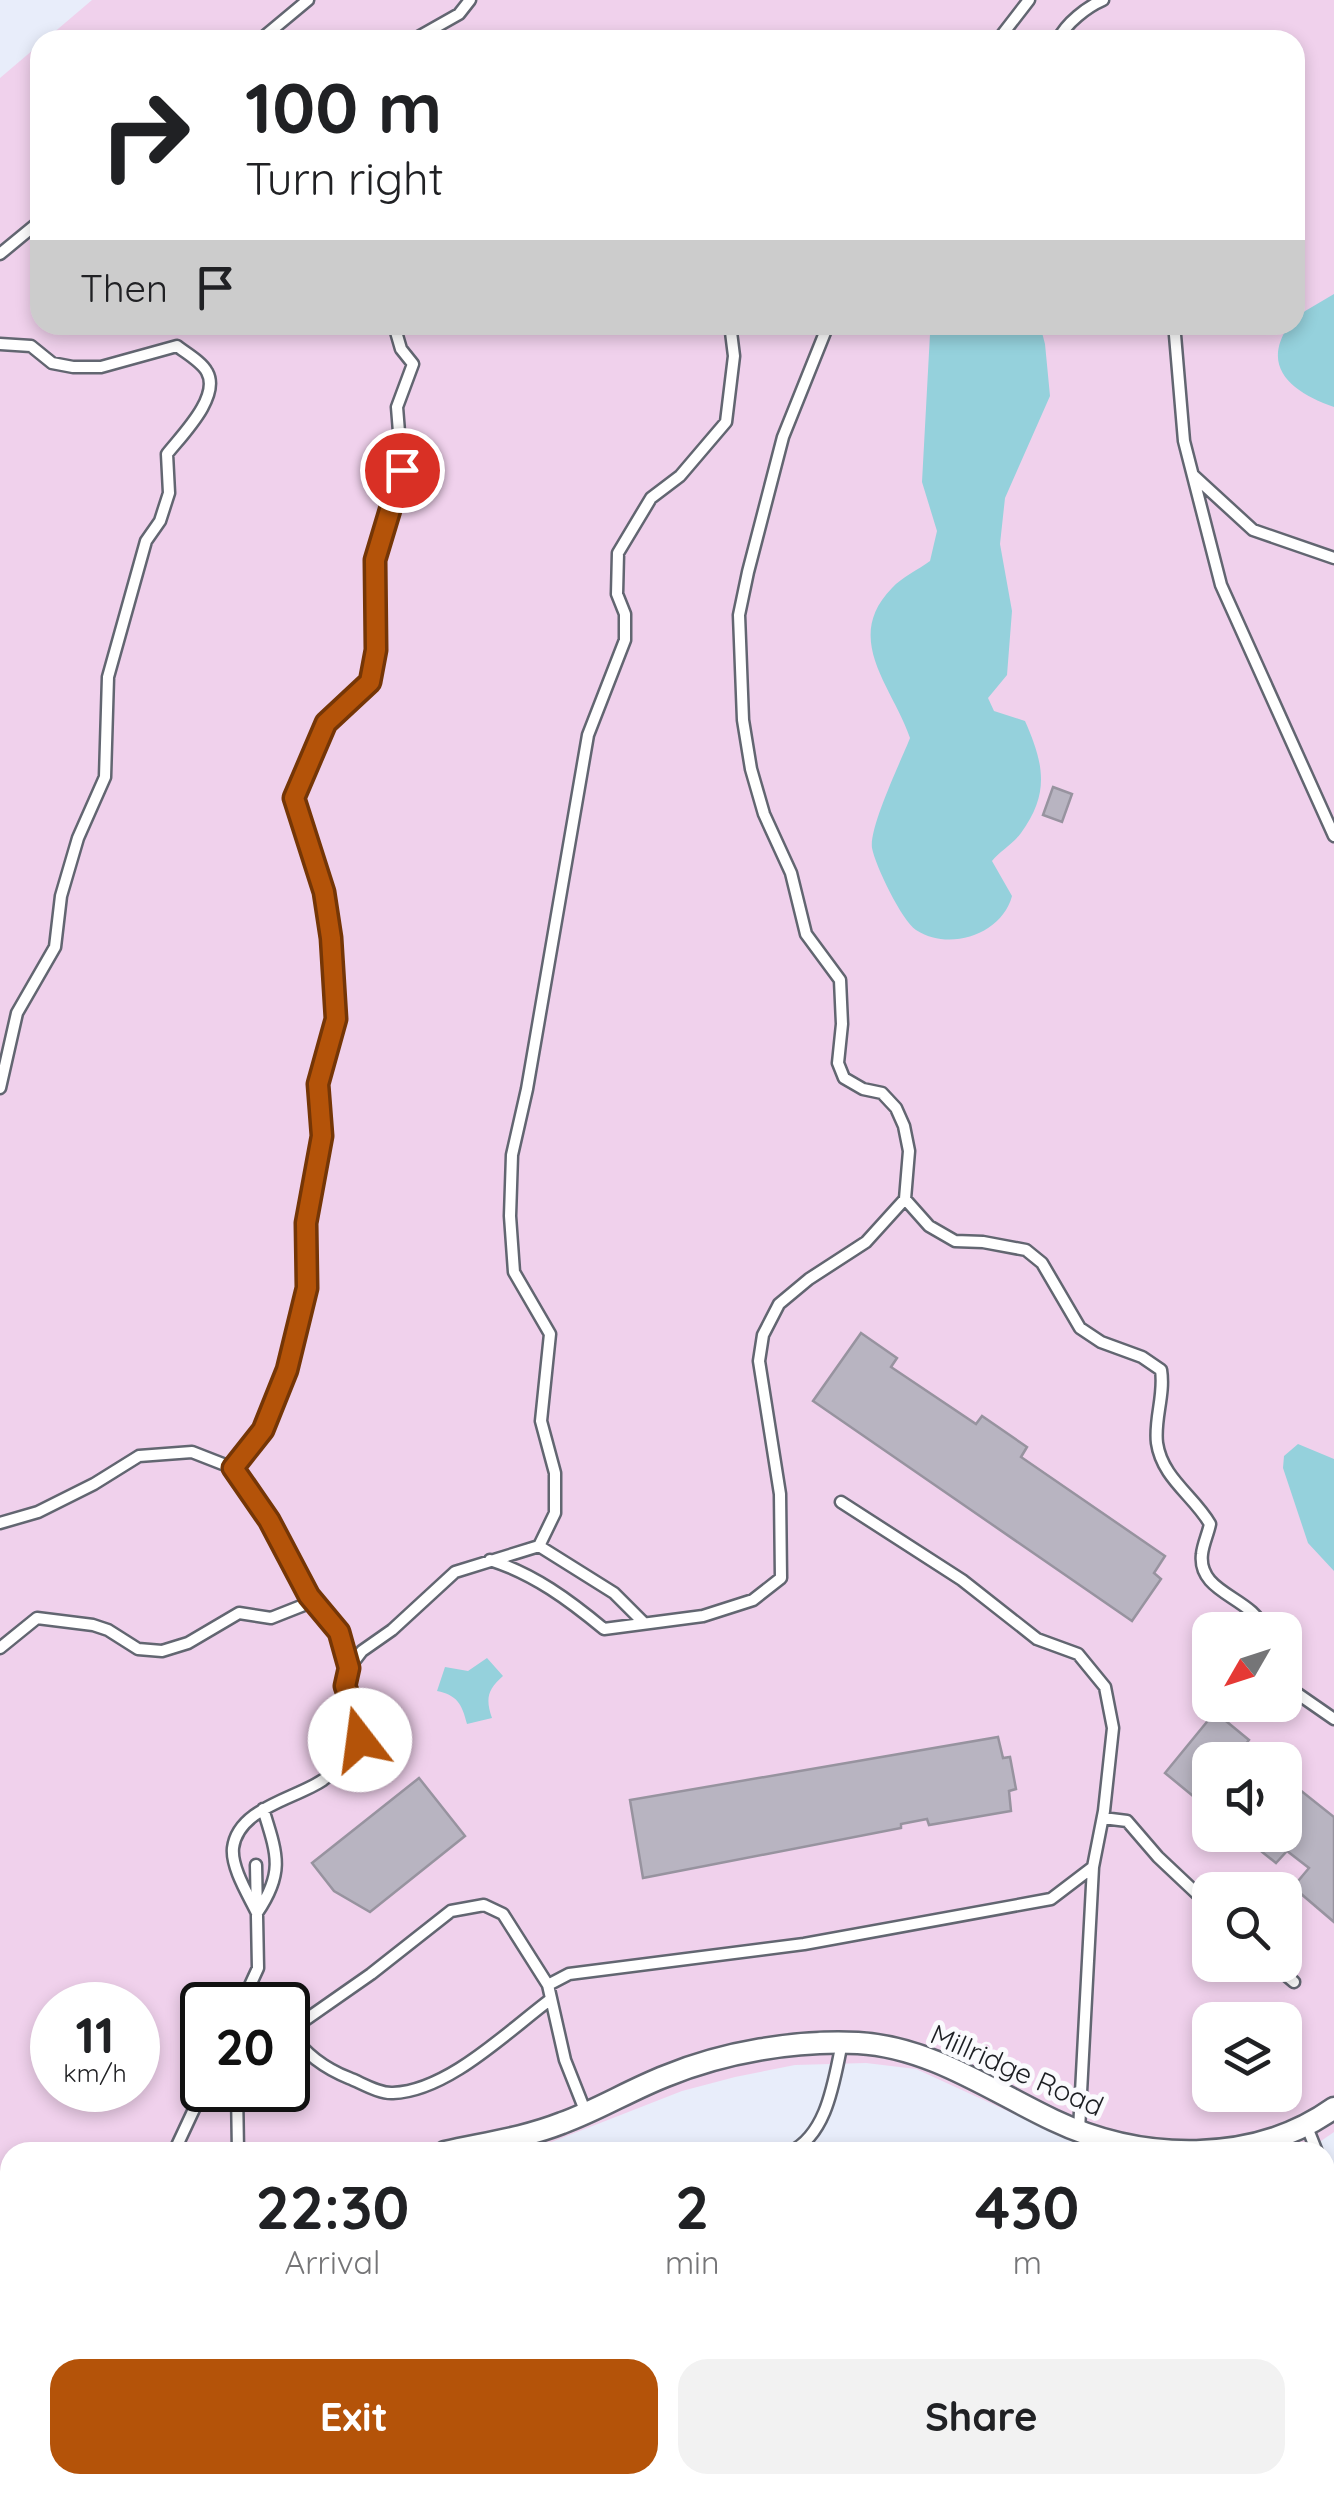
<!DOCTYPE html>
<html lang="en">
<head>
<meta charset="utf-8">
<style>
  body { margin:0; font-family:Quicksand,sans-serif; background:#f2f2f2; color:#202124; height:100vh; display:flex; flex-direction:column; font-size:38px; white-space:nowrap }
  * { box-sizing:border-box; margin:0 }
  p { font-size:32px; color:#757577 }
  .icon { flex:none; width:55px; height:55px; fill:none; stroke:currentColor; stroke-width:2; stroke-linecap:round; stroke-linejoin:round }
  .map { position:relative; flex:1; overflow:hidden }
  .sheet { position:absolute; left:0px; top:2142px; width:1335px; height:352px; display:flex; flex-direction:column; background:#fff; border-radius:30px 30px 0 0; box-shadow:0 5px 15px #0003 }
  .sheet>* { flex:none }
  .hud { position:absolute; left:30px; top:30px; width:1275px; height:305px; border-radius:30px; box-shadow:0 5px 15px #0003; background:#fff; color:#202124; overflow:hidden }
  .needle { width:65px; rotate:231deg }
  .fabs { position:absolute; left:1192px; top:1612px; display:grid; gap:20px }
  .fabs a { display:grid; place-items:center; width:110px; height:110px; border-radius:20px; background:#fff; box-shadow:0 5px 15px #0003; font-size:50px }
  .speed { position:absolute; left:30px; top:1982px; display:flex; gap:20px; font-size:50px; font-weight:700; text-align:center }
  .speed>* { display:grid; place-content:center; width:130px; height:130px; border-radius:50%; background:#fff; box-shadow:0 5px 15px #0003; line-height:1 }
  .speed small { font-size:25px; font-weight:400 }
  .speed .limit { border:5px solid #111; border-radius:15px; background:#fff; color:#111 }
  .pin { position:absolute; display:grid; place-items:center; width:85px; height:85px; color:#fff; margin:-42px; border:5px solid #fff; border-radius:50%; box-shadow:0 2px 10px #0007 }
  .me { position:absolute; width:110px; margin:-55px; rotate:345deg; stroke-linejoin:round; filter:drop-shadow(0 0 8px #0008) }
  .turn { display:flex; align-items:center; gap:35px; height:210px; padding:0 50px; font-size:45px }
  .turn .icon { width:130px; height:130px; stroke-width:2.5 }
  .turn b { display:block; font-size:70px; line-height:85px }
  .then { display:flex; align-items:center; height:95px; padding:0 50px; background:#0003; gap:20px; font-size:38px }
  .eta { display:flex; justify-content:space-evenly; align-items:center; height:170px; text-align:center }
  .eta b { font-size:60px; font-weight:700; line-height:70px }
  .action { display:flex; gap:20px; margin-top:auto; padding:20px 50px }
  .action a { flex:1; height:115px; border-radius:30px; background:#b45309; color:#fff; font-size:40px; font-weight:700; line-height:115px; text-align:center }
  .action a+a { background:#f2f2f2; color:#202124 }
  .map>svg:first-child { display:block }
  .green { fill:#f0d1ec; fill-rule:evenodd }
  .water { fill:#95d1dc }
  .building { fill:#b8b4c1; stroke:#97939f; stroke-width:2.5 }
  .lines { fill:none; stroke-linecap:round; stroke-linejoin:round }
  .service-casing { stroke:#626671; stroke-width:15 }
  .minor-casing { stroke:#626671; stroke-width:25 }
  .service { stroke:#fff; stroke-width:10 }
  .minor { stroke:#fff; stroke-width:20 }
  .route-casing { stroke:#753606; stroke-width:25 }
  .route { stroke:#b45309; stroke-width:18 }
  .labels { text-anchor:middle; stroke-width:10; stroke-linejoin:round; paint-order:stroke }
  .street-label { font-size:28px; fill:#1c1e22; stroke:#fafafd }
</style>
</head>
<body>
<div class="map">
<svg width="1334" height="2494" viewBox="0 0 1334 2494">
  <rect width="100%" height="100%" fill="#e8edfa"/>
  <path class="green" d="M92,0h1242v2132l-29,20h-208l-181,-83 -50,-6 -71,2 -60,12 -53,14 -156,61h-516v97l-10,6v-2177l40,-34v281h1255v-285h-1250zM1210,1630h75v75h-75zM1210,1760h75v75h-75zM1210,1890h75v75h-75zM52,2005h86v85h-86zM202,2005h86v85h-86zM1210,2020h75v75h-75z
    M631,2485h573l53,9h-642z"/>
  <path class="water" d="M1334,294v113c-39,-14 -75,-38 -45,-82h6v-8z
    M937,325h103l5,19 5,52 -45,102 -5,46 12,67 -5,64 -19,23 6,13 31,10c19,43 25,72 -4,112 -8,11 -21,18 -29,28l20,35c-10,38 -62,56 -96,34 -14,-9 -41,-65 -44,-82 -3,-21 29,-87 38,-110 -17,-51 -68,-99 -18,-150 10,-11 26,-18 38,-27l7,-30 -15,-49 8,-148z
    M1298,1444l36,15v112l-26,-28 -25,-75 1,-12z
    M487,1658l16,18c-15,13 -18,22 -11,42l-25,6c-5,-20 -10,-29 -30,-33l8,-24 23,4z"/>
  <path class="building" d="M1053,787l19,7 -10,28 -19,-7z
    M861,1333l36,25 -6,9 85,57 6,-8 45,31 -6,10 144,99 -11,17 7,6 -29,42 -319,-220z
    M1215,1712l34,28 -4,5 18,15h-53v50l-45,-37z
    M998,1737l5,21 7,-1 6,32 -7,2 2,20 -82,14 -2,-6 -26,5v4l-258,50 -13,-78z
    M419,1778l46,58 -95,76 -36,-21 -22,-28z
    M1285,1778l49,39v105l-41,-35 16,-19 -22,-17 -11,12 -35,-28h44z"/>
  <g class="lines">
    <defs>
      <path id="service" d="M260,40l48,-40
        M413,40l46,-26 11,-14
        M998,40l31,-40
        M1058,40c8,-17 29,-33 45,-40
        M0,254l40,-33
        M828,325l-45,112 -35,135 -9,43 4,105 8,49 13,45 27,59 15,61 34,46 2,44 -4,39 6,15 19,11 19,4 14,15 8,18 5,25 -4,48 24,27 26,15 28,1 43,8 16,13 38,65 21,14 41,15 19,13c4,25 -7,49 -4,73 5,35 37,53 53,81 -2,10 -7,20 -8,30 -5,40 52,43 62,76
        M1175,335l9,106 37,144 113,251
        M0,344l31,2 21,17 21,4h28l76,-21c9,7 25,16 30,26 14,25 -26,64 -40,82l2,39 -9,28 -14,20 -38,136 -3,100 -27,61 -17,58 -6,51 -38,66 -17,75
        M1193,475l60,55 81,28
        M233,1468l30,-38 24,-60 20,-82 -1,-65 17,-86 -5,-54 18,-64 -5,-81 -7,-46 -30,-94 32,-75 44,-40 6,-33 -1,-89 27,-91 -5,-63 16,-43 -12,-15 -7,-24
        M0,1523l38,-11 56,-28 45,-28 53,-4 41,16 36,51 40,77 30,36 10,36
        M539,1546l16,-33v-40l-14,-52 9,-87 -36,-62 -4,-56 2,-61 15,-66 61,-354 37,-95v-26l-8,-20 1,-41 33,-55 29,-22 46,-54 8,-66 -3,-24 -7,-7
        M490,1560c44,14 79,40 114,69l99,-13 50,-16 28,-22 -1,-84 -21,-133 4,-26 16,-31 30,-25 57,-37 39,-43
        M0,1648l37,-30 56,7 15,5 30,19 24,2 26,-8 51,-30 32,5 43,-17
        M1285,1685l49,34
        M263,1809c14,45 22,63 -6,104 -8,-17 -26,-45 -24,-65 5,-40 62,-49 90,-68 14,-10 25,-27 37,-40l-3,-21 -12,-33 4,-18 13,-17 30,-21 63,-58 84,-26 75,47 29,29
        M1103,1818l24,3 31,36 52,49
        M1274,1965l20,17
        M241,2005l17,-37 -2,-103
        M290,2031c13,22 36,38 59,47 13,5 30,16 44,15 55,-2 115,-62 158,-94
        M288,2032l83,-58 80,-63 33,-6 19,9 45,71
        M237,2090l1,62
        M586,2113l-21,-53 -17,-75 21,-11 235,-30 247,-45 42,-32 11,-56 9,-83 -8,-41 -27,-33 -41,-15 -75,-59 -121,-78
        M1307,2127l10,25
        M1079,2130l14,-263
        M527,2135l7,17
        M174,2152l29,-62
        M790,2152c38,-18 44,-73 52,-109
        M1325,2172l9,22
        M1325,2242l9,-3
        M0,2296l10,-9
        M1325,2370l9,2
        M1325,2432l9,2
        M19,2494l2,-9
        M98,2494l3,-9
        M162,2494l2,-9
        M227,2494l2,-9
        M290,2494l3,-9"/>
      <path id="minor" d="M445,2152c40,-9 79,-14 117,-29 36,-13 68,-33 104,-47 58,-24 130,-36 192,-33 72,4 132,47 195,77 88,42 201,45 281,-12
        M0,2189l10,-6
        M363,2494l2,-9"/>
    </defs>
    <use href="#service" class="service-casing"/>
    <use href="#minor" class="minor-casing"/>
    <use href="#service" class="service"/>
    <use href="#minor" class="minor"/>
  </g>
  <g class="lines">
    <defs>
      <path id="route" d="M360,1740l-3,-22 -12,-32 4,-18 -10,-36 -30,-36 -40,-76 -36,-52 30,-38 24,-60 20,-82 -1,-65 16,-87 -4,-52 18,-65 -5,-81 -7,-46 -30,-94 32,-75 44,-41 6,-32 -1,-90 27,-90"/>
    </defs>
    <use href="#route" class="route-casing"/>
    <use href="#route" class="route"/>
  </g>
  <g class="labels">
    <g class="street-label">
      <text transform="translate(1017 2070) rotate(24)" y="10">Millridge Road</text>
    </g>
  </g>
</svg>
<div class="fabs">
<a><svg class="needle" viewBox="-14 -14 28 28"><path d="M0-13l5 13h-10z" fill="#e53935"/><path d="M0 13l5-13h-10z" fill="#757577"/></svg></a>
<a><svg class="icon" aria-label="sound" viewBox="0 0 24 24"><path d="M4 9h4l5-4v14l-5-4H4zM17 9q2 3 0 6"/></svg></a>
<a><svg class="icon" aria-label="search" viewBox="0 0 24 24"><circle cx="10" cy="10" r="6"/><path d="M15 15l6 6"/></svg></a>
<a><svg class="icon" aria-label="layers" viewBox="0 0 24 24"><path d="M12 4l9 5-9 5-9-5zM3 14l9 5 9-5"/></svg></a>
</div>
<div class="speed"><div>11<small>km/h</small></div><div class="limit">20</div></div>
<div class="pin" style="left:402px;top:470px;background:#d93025"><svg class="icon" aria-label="arrive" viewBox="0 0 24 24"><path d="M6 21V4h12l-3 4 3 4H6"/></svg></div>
<svg class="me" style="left:360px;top:1740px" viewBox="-20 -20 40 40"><circle r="19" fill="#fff"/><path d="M0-13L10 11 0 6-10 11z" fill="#b45309"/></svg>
<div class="hud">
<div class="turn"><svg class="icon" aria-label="right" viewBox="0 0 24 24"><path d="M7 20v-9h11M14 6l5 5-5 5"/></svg><div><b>100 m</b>Turn right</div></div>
<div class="then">Then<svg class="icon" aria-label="arrive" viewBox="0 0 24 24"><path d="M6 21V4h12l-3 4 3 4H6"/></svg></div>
</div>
<section class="sheet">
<div class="eta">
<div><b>22:30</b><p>Arrival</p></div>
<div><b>2</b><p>min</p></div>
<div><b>430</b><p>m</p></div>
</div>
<div class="action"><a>Exit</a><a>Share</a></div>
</section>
</div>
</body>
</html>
